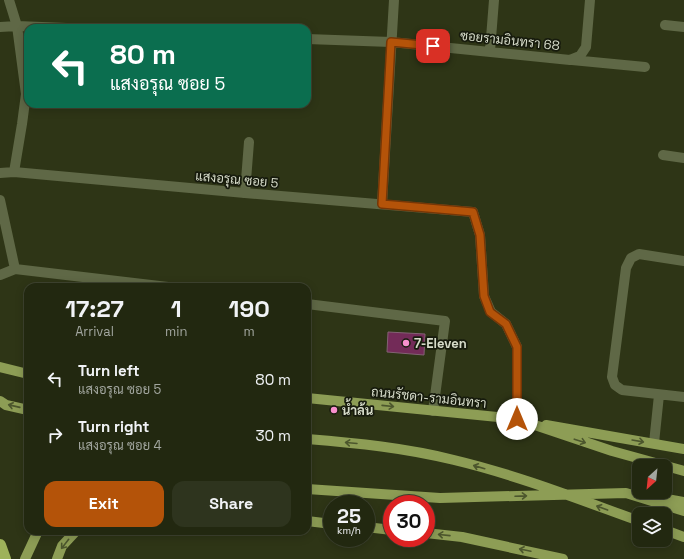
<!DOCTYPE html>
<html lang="en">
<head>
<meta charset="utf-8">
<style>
  body { margin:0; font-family:"Space Grotesk",Sarabun,sans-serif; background:#2e341e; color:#f1f3f6; height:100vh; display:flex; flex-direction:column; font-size:15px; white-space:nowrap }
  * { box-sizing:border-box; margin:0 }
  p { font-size:13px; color:#a2a69f }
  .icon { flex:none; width:22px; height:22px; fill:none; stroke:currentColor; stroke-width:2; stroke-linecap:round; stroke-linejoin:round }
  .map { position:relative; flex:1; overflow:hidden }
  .sheet { position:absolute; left:24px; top:283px; width:287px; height:252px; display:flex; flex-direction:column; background:#222810; border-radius:12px; box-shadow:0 2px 10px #0003,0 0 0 1px #3f4430 }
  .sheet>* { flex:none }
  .banner { position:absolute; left:24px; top:24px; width:287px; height:84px; border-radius:12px; box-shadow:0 2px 10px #0003,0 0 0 1px #3f4430; background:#0b6e4f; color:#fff; overflow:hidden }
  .needle { width:26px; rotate:207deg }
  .tools { position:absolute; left:632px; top:459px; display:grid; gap:8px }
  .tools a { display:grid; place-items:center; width:40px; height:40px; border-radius:8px; background:#222810; box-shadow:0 2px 10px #0003,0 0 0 1px #3f4430; font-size:20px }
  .speed { position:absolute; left:323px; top:495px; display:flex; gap:8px; font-size:20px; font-weight:700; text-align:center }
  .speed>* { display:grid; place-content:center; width:52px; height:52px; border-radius:50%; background:#222810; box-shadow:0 2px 10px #0003,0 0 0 1px #3f4430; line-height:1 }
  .speed small { font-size:10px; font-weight:400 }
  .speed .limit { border:6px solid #d22; background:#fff; color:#111 }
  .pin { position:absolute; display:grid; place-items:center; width:34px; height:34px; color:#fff; margin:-17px; border-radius:8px; box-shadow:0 2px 6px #0006 }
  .me { position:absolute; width:44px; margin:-22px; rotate:0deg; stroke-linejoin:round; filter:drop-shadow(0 0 3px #0008) }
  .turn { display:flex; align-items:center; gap:14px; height:84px; padding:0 20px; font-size:18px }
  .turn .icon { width:52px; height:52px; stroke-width:2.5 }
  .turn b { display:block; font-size:28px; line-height:34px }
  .eta { display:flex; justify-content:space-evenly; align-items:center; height:68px; text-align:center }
  .eta b { font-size:24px; font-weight:600; line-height:28px }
  .cta { display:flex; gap:8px; margin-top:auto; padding:8px 20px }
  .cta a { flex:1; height:46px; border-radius:12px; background:#b45309; color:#fff; font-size:16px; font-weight:600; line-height:46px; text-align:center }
  .cta a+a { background:#2e341e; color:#f1f3f6 }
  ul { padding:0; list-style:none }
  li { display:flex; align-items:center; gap:12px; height:56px; padding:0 20px }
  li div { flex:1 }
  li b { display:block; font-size:15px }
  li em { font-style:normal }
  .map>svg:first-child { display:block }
  .building { fill:#732b58; stroke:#836274 }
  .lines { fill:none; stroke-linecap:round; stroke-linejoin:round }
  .lane { stroke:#5f6846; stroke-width:10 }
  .street { stroke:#5f6846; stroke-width:10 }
  .primary { stroke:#8d9d55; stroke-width:10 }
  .highway { stroke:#9eb25a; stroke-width:12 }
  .oneway { stroke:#4c562d }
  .route-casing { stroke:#753606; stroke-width:10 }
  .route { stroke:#b45309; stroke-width:7 }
  .poi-dot { fill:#f890cd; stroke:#171b0d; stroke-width:1.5 }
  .labels { text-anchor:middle; stroke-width:3.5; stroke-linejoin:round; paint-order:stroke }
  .street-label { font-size:13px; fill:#d6dbc9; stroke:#171b0d }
  .poi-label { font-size:13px; font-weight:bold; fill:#d6dbc9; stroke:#171b0d; text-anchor:start }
</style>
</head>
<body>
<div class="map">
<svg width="684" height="559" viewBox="0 0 684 559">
  <rect width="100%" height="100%" fill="#2e3516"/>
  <path class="building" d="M388,332l37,2 -1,21 -37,-3z"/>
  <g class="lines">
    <path class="lane" d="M245,193l4,-51
      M684,261l-45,-7 -8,4 -5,10 -14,109 3,8 7,5 62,7
      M654,443l5,-48"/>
    <path class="street" d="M9,0l8,26 9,68 -4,30 -8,48
      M665,25l19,2
      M0,27l17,-1 50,2
      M307,39l84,3 179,18 10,-4 6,-9 4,-47
      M490,51l4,-51
      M572,60l73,7
      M663,155l21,3
      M0,173l14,-1 231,21 228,19 7,23 4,61 7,16 15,12 11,23v72
      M0,200l15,69
      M382,204l12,-204
      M0,275l15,-6 153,18
      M307,304l138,17 -12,90"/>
    <path class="primary" d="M0,367l28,7
      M307,398l210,21 95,32 72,20
      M0,401l6,4 22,5
      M546,425l138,24
      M307,439c50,4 99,9 147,21 63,15 124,39 185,61
      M28,455v6
      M307,489l133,9 186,-5 58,18
      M656,497l28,5
      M307,521l25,3
      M366,527l26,3
      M665,530l19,7
      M426,533l36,4 101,22
      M25,559l13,-28
      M57,559l5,-13 14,-15"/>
    <path class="highway" d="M0,545l5,14"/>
  </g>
  <defs><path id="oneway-shaft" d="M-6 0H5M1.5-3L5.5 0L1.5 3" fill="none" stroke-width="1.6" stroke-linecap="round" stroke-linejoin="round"/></defs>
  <g class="oneway">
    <use href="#oneway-shaft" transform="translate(14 406) rotate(-167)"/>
    <use href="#oneway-shaft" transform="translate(388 406) rotate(6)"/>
    <use href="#oneway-shaft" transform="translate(580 441) rotate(18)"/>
    <use href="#oneway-shaft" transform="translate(638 441) rotate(10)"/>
    <use href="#oneway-shaft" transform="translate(351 443) rotate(-175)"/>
    <use href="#oneway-shaft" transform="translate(479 467) rotate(-164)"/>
    <use href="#oneway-shaft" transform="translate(521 496) rotate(-2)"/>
    <use href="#oneway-shaft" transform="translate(602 508) rotate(-160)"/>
    <use href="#oneway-shaft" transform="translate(444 535) rotate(-174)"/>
    <use href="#oneway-shaft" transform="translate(65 544) rotate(128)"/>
    <use href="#oneway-shaft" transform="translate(525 550) rotate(-168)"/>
  </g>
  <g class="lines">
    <defs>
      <path id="route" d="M433,46l-42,-4 -9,162 91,8 7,23 4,61 6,16 16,12 11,23v72"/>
    </defs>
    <use href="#route" class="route-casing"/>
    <use href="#route" class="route"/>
  </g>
  <g class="poi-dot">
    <circle cx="406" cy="343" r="4"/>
    <circle cx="334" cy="410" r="4"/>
  </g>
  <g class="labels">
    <g class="street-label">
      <text transform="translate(510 40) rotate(6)" y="5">ซอยรามอินทรา 68</text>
      <text transform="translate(237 179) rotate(5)" y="5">แสงอรุณ ซอย 5</text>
      <text transform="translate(429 397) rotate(6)" y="5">ถนนรัชดา-รามอินทรา</text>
    </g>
    <g class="poi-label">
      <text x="414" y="348">7-Eleven</text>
      <text x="342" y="415">น้ำล้น</text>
    </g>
  </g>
</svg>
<div class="tools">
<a><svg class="needle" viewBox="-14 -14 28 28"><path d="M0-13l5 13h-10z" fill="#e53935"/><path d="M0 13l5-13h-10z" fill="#a2a69f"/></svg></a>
<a><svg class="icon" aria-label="layers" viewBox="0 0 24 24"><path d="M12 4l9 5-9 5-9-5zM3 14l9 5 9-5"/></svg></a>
</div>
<div class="speed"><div>25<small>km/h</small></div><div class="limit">30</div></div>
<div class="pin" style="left:433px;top:46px;background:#d93025"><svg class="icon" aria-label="arrive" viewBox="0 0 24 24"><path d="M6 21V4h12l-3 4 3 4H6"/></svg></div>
<svg class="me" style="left:517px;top:419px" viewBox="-20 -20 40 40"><circle r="19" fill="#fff"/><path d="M0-13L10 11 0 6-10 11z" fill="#b45309"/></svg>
<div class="banner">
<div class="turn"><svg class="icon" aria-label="left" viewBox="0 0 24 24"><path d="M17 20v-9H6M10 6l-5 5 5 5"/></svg><div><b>80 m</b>แสงอรุณ ซอย 5</div></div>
</div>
<section class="sheet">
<div class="eta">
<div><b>17:27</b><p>Arrival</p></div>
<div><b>1</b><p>min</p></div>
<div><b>190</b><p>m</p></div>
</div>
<ul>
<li><svg class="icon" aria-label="left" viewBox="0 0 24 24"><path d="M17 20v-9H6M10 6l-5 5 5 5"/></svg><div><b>Turn left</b><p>แสงอรุณ ซอย 5</p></div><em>80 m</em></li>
<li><svg class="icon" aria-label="right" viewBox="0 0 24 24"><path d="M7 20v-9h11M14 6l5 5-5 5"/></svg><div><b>Turn right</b><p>แสงอรุณ ซอย 4</p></div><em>30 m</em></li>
</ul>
<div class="cta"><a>Exit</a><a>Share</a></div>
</section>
</div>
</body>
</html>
